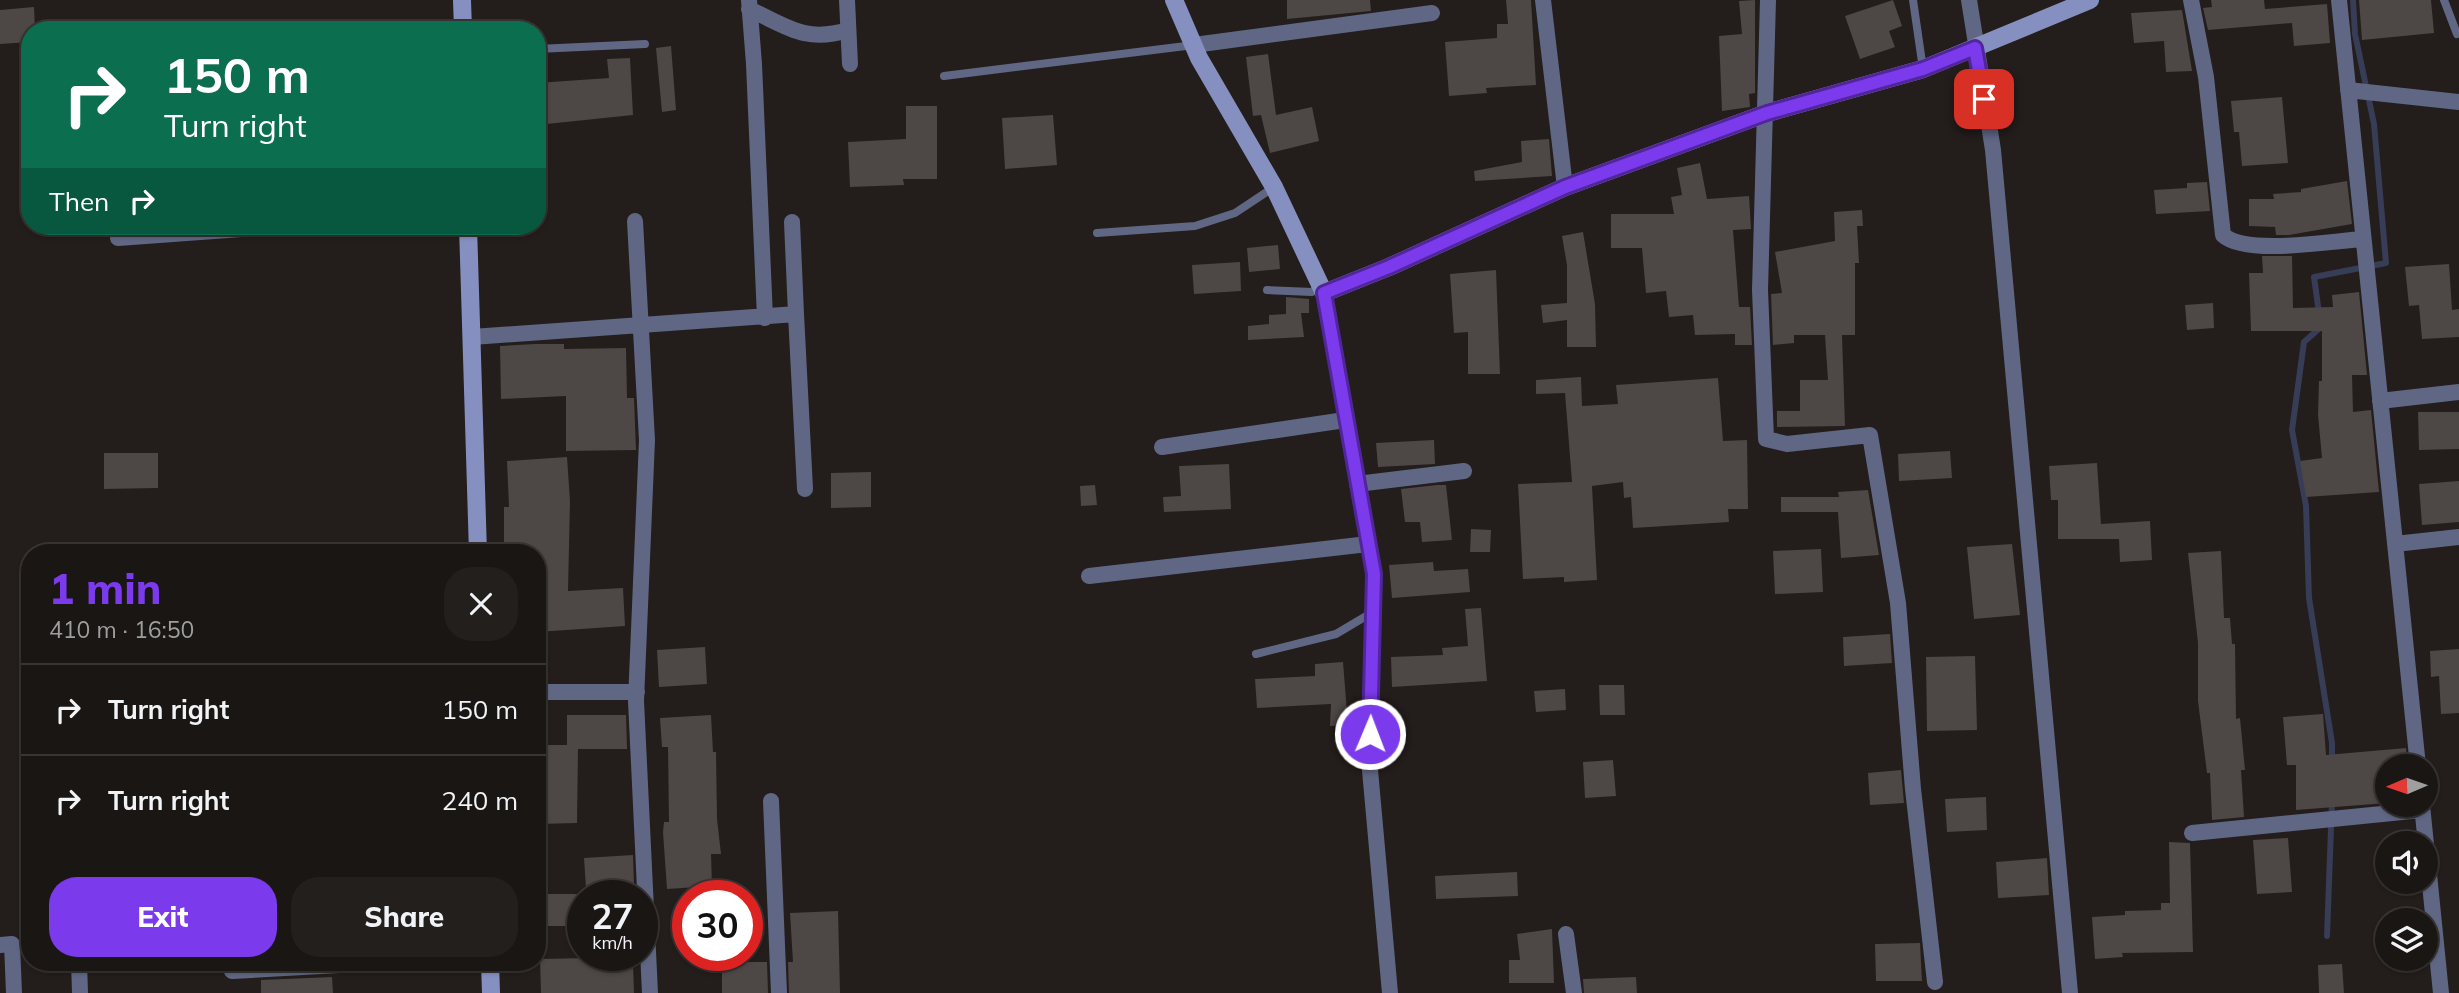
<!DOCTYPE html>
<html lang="en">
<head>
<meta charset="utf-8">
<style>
  body { margin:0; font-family:Mulish,sans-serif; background:#231f1d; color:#f1f3f6; height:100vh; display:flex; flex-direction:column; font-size:26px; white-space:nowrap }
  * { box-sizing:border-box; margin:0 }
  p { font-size:23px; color:#9f9fa0 }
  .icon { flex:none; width:38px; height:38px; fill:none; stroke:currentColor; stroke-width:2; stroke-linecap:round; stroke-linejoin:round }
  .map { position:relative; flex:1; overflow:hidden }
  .side { position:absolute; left:21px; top:544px; width:525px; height:427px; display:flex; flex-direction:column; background:#1a1614; border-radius:28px; box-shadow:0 2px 5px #0004,0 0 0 2px #383534 }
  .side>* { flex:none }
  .banner { position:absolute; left:21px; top:21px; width:525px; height:214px; border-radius:28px; box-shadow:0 2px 5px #0004,0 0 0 2px #383534; background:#0b6e4f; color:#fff; overflow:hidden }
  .needle { width:46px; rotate:268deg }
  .controls { position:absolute; left:2375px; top:754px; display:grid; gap:14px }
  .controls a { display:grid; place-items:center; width:63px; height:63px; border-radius:50%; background:#1a1614; box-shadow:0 2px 5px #0004,0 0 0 2px #383534; font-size:35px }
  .speed { position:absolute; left:567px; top:880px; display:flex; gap:14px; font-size:35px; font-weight:700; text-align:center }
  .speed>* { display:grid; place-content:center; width:91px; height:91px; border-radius:50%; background:#1a1614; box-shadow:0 2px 5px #0004,0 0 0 2px #383534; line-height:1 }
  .speed small { font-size:18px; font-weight:400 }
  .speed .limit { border:10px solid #d22; background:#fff; color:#111 }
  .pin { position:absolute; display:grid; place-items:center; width:60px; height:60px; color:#fff; margin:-30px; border-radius:14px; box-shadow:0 4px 10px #0006 }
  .me { position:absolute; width:77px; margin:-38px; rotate:1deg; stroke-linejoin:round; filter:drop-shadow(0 0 5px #0008) }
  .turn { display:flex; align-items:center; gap:24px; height:147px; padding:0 28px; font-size:32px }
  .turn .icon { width:91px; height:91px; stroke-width:2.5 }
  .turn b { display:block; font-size:49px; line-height:60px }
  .then { display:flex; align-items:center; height:66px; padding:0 28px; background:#0003; gap:14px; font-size:26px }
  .round { display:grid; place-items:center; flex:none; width:74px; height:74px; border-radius:28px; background:#231f1d }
  .headline { display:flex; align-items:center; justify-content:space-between; height:119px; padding:0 28px }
  h1 { font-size:42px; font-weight:800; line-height:52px; color:#7c3aed }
  .action { display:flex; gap:14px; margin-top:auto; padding:14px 28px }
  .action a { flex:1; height:80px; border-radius:28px; background:#7c3aed; color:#fff; font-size:28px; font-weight:800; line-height:80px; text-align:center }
  .action a+a { background:#231f1d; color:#f1f3f6 }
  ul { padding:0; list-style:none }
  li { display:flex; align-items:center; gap:21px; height:91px; padding:0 28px; border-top:2px solid #383534 }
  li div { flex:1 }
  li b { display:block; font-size:26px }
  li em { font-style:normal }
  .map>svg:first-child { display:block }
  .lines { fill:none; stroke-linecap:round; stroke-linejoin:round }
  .stream { stroke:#373c57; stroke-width:6 }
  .building { fill:#4d4745 }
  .lane { stroke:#606785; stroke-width:8 }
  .street { stroke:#606785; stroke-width:16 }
  .secondary { stroke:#8690c0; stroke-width:18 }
  .route-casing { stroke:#51269a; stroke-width:18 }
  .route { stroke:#7c3aed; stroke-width:12 }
</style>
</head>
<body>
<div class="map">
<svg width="2459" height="993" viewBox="0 0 2459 993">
  <rect width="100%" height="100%" fill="#231d1b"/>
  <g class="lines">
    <path class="stream" d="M2319,313l-5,-36 72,-14 -12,-139 -19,-90 -2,-34
      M2321,327l-17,15 -12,88 14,76 3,92 23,145v19
      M2327,936l5,-135"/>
  </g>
  <path class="building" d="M1287,0h83l1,11 -84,8z
    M1506,0h25l5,85 -50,3 1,5 -38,3 -4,-54 52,-4v-14h11z
    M1755,0v93l-6,1 1,13 -28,4 -3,-75 23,-2 -3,-33z
    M1893,0l9,26 -13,5 6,16 -35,12 -15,-43z
    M2211,0h53l1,9 62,-5 3,39 -36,3 -2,-23 -84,7 -5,-22 9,-1z
    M2359,0h72l3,33 -72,7z
    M34,7l1,23h-5v12l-30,2v-34z
    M2182,10l10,61 -26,1 -2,-31 -30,2 -3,-30z
    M671,46l5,64 -14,2 -6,-64z
    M1268,54l8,61 36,-8 7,34 -49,12 -9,-38 -8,1 -7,-59z
    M630,58l3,57 -96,10v-42l72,-5 -2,-19z
    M2282,97l6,66 -46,3 -3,-34h-5l-3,-31z
    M906,106h31v73h-34l1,6 -54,2 -2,-45 58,-3z
    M1053,115l4,50 -52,4 -3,-51z
    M1549,139l3,37 -77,5 -1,-10 48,-9 -1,-21z
    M1700,163l7,36 42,-3 2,33 -18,1 6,77h11l2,38h-17v-11l-40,1 -2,-20 -24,2 -3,-26 -20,2 -4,-45h-31v-34h63l-3,-17 11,-2 -5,-27z
    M2347,181l5,43 -63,11h-13l-1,-8 -26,-1v-27h25l-1,-5 28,-2v-3z
    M2207,182l3,29 -54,3 -2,-24 33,-2v-5z
    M1862,210l1,16h-6l2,37h-4v72h-13l3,91 -68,1v-16h23v-31h28l-3,-45h-31v8l-21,2 -2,-51 11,-1 -7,-41 60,-11 -1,-29z
    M1583,232l12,72 1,43h-29v-27l-24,3 -2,-18 26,-2v-38l-5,-29z
    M1278,245l2,24 -31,3 -2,-24z
    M2262,256h30l1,52 40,-1 -1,-12 27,-3 8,83h-15l1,37 18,-2 8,82 -73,5 -6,-36 22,-3 -4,-43 1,-34h3v-50h-71l-2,-58h14z
    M1240,262l1,29 -47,3 -2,-29z
    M2449,264l3,46 7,-1v28l-37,2 -3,-34 -10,1 -4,-39z
    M1496,270l4,104h-32v-42l-14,1 -4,-59z
    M1286,297l23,2v14h-8l3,24 -56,3v-14l21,-2v-9l17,-1z
    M2213,303l1,25 -27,2 -2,-25z
    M535,344h29v5l62,-1 1,50h7l2,52 -70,1v-55l-65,3 -1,-53z
    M1581,377l1,29 36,-2 -2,-19 102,-7 5,63 24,-1 1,69h-20l1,13 -96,6 -2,-31 -7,1 -1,-16 -31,4 5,94 -33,2v-5l-41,2 -5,-95 54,-2 -7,-89 -29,1v-14z
    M2418,412h41v37l-40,1z
    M1434,440l1,24 -57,3 -2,-24z
    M1950,451l2,27 -53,3 -1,-27z
    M104,453h54v35l-54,1z
    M567,457l3,44 -2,90 55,-3 2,38 -88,6v-79h-33v-46h5l-2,-46z
    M2097,463l4,61 49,-3 2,39 -32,2 -1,-23h-61v-39h-7l-2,-34z
    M1229,464l2,45 -67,3 -1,-15 18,-1 -2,-30z
    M871,472v35l-40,1v-35z
    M2459,481v41l-37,3 -3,-41z
    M1095,485l2,20 -16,1 -1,-20z
    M1437,485h9l6,55 -30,2 -2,-20h-15l-4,-33z
    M1868,490l11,65 -38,3 -3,-46h-57v-15h58l-1,-5z
    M1471,529l20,1 -1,22h-20z
    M2012,544l8,71 -46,4 -7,-72z
    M1821,549l2,43 -48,2 -2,-43z
    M2221,551l3,67h6l2,26h3l1,75 4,-1 5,52h-4l3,47 -32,3 -2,-47h-3l-9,-72v-58l-10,-90z
    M1433,562l1,9 34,-2 2,23 -78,6 -3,-33z
    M1481,608l6,73 -95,6 -1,-30 52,-2 -1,-7 26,-2 -3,-37z
    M1890,634l2,29 -48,3 -1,-29z
    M705,647l2,37 -48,3 -2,-37z
    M2459,649v64l-18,1 -2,-38 -8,1 -1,-26z
    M1975,656l2,74 -50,1 -1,-74z
    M1343,662l5,63 -18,1 1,-22 -74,4 -2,-29 60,-3v-12z
    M1599,685h25l1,30h-25z
    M1565,689l1,21 -30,2 -2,-21z
    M2323,714l3,41 80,-7 1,18h-20v37l-91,7v-45h-9l-4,-48z
    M567,715h59l1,34h-49l-1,74 -40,1v-38h10v-41h20z
    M711,715l2,37h3l1,67 4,35h-10l1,32 -45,3 -4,-57 1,-10h5l-1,-75h-6l-2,-29z
    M1613,760l3,36 -31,2 -2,-36z
    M1901,770l3,33 -34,2 -2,-32z
    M1986,797l1,33 -40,2 -2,-33z
    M2288,838l4,54 -35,2 -4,-54z
    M2169,842l21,1 3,109 -71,1 1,4 -28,2 -3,-42 33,-2v-4l36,-1v-7h9z
    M633,855l1,31 -48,2 -2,-30z
    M2047,858l2,37 -51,3 -2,-36z
    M1517,872l1,24 -82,3 -1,-23z
    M537,894h44l1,32h-45z
    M838,911l2,82h-51l-1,-31h5l-3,-49z
    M1552,929l2,54h-45v-23h11l-3,-26z
    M1920,943l2,38h-46l-1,-37z
    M588,958v6l45,-1 1,30h-93l-1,-34z
    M722,962h45l1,31h-46z
    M2342,964l2,29h-25l-1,-28z
    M332,977l1,16h-72v-13z
    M1636,977l1,16h-53l-1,-14z"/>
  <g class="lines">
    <path class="lane" d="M1913,0l10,69
      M2444,0l13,34
      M537,49l108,-5
      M944,76l250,-31
      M1097,233l98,-7 40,-13 39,-26
      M1267,290l45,2 8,-7
      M1256,654l80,-20 37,-22"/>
    <path class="street" d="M749,0l5,64 11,254
      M847,0l3,64
      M1543,0l22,187
      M1768,0l-8,290 6,149 21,5 83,-9 28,168 15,186 22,193
      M1969,0l24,150 77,843
      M2191,0l15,77 17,158c23,21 108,6 140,4
      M2339,0l79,766
      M749,9c39,18 56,34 99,21
      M1194,45l238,-32
      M2348,90l111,12
      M635,221l12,219 -11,261 14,292
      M792,222l4,92
      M118,238l167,-12
      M1324,293l50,281 -5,185 21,234
      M472,337l324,-23 9,175
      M2380,401l79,-9
      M1162,447l183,-27
      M1357,484l107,-13
      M2395,544l64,-7
      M1089,576l279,-32
      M537,692h100
      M771,801l8,192
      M2422,805l19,188
      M2192,833l230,-23
      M1566,934l8,59
      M0,945l12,-1 2,49
      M79,962l1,31
      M231,962l1,9 161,-9"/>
    <path class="secondary" d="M462,0l1,30
      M1174,0l25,58 75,129 50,106 65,-26 176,-80 202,-74 156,-44 167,-69
      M468,226l10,327
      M490,962l1,31"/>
  </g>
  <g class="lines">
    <defs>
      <path id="route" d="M1370,734l4,-160 -50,-281 65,-26 176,-80 202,-74 156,-44 52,-21 9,51"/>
    </defs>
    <use href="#route" class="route-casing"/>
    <use href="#route" class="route"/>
  </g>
</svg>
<div class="controls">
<a><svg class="needle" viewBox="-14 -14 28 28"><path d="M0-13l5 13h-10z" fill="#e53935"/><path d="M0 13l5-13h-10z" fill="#9f9fa0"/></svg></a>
<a><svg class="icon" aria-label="sound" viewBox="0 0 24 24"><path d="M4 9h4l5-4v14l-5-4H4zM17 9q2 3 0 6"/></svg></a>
<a><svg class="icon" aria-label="layers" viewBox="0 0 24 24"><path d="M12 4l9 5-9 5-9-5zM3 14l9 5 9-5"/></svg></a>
</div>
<div class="speed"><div>27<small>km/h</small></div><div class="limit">30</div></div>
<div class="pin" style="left:1984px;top:99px;background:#d93025"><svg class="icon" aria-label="arrive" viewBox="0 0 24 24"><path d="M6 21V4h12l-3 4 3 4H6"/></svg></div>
<svg class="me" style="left:1370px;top:734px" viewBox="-20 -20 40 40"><circle r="17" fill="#7c3aed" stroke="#fff" stroke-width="3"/><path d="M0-11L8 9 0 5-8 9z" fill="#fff"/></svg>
<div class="banner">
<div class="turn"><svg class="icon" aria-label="right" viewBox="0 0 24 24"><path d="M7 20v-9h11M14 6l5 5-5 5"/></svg><div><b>150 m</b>Turn right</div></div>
<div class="then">Then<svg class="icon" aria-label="right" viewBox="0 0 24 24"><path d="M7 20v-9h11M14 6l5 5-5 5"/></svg></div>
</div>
<section class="side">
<div class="headline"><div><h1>1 min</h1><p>410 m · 16:50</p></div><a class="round"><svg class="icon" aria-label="close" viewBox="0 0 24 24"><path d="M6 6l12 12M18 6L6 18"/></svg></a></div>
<ul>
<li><svg class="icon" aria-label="right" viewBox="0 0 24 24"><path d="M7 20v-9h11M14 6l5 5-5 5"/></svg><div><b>Turn right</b></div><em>150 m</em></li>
<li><svg class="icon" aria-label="right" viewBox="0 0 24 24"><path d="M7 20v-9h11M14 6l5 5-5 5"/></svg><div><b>Turn right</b></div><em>240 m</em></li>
</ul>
<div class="action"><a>Exit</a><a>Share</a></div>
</section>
</div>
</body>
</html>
